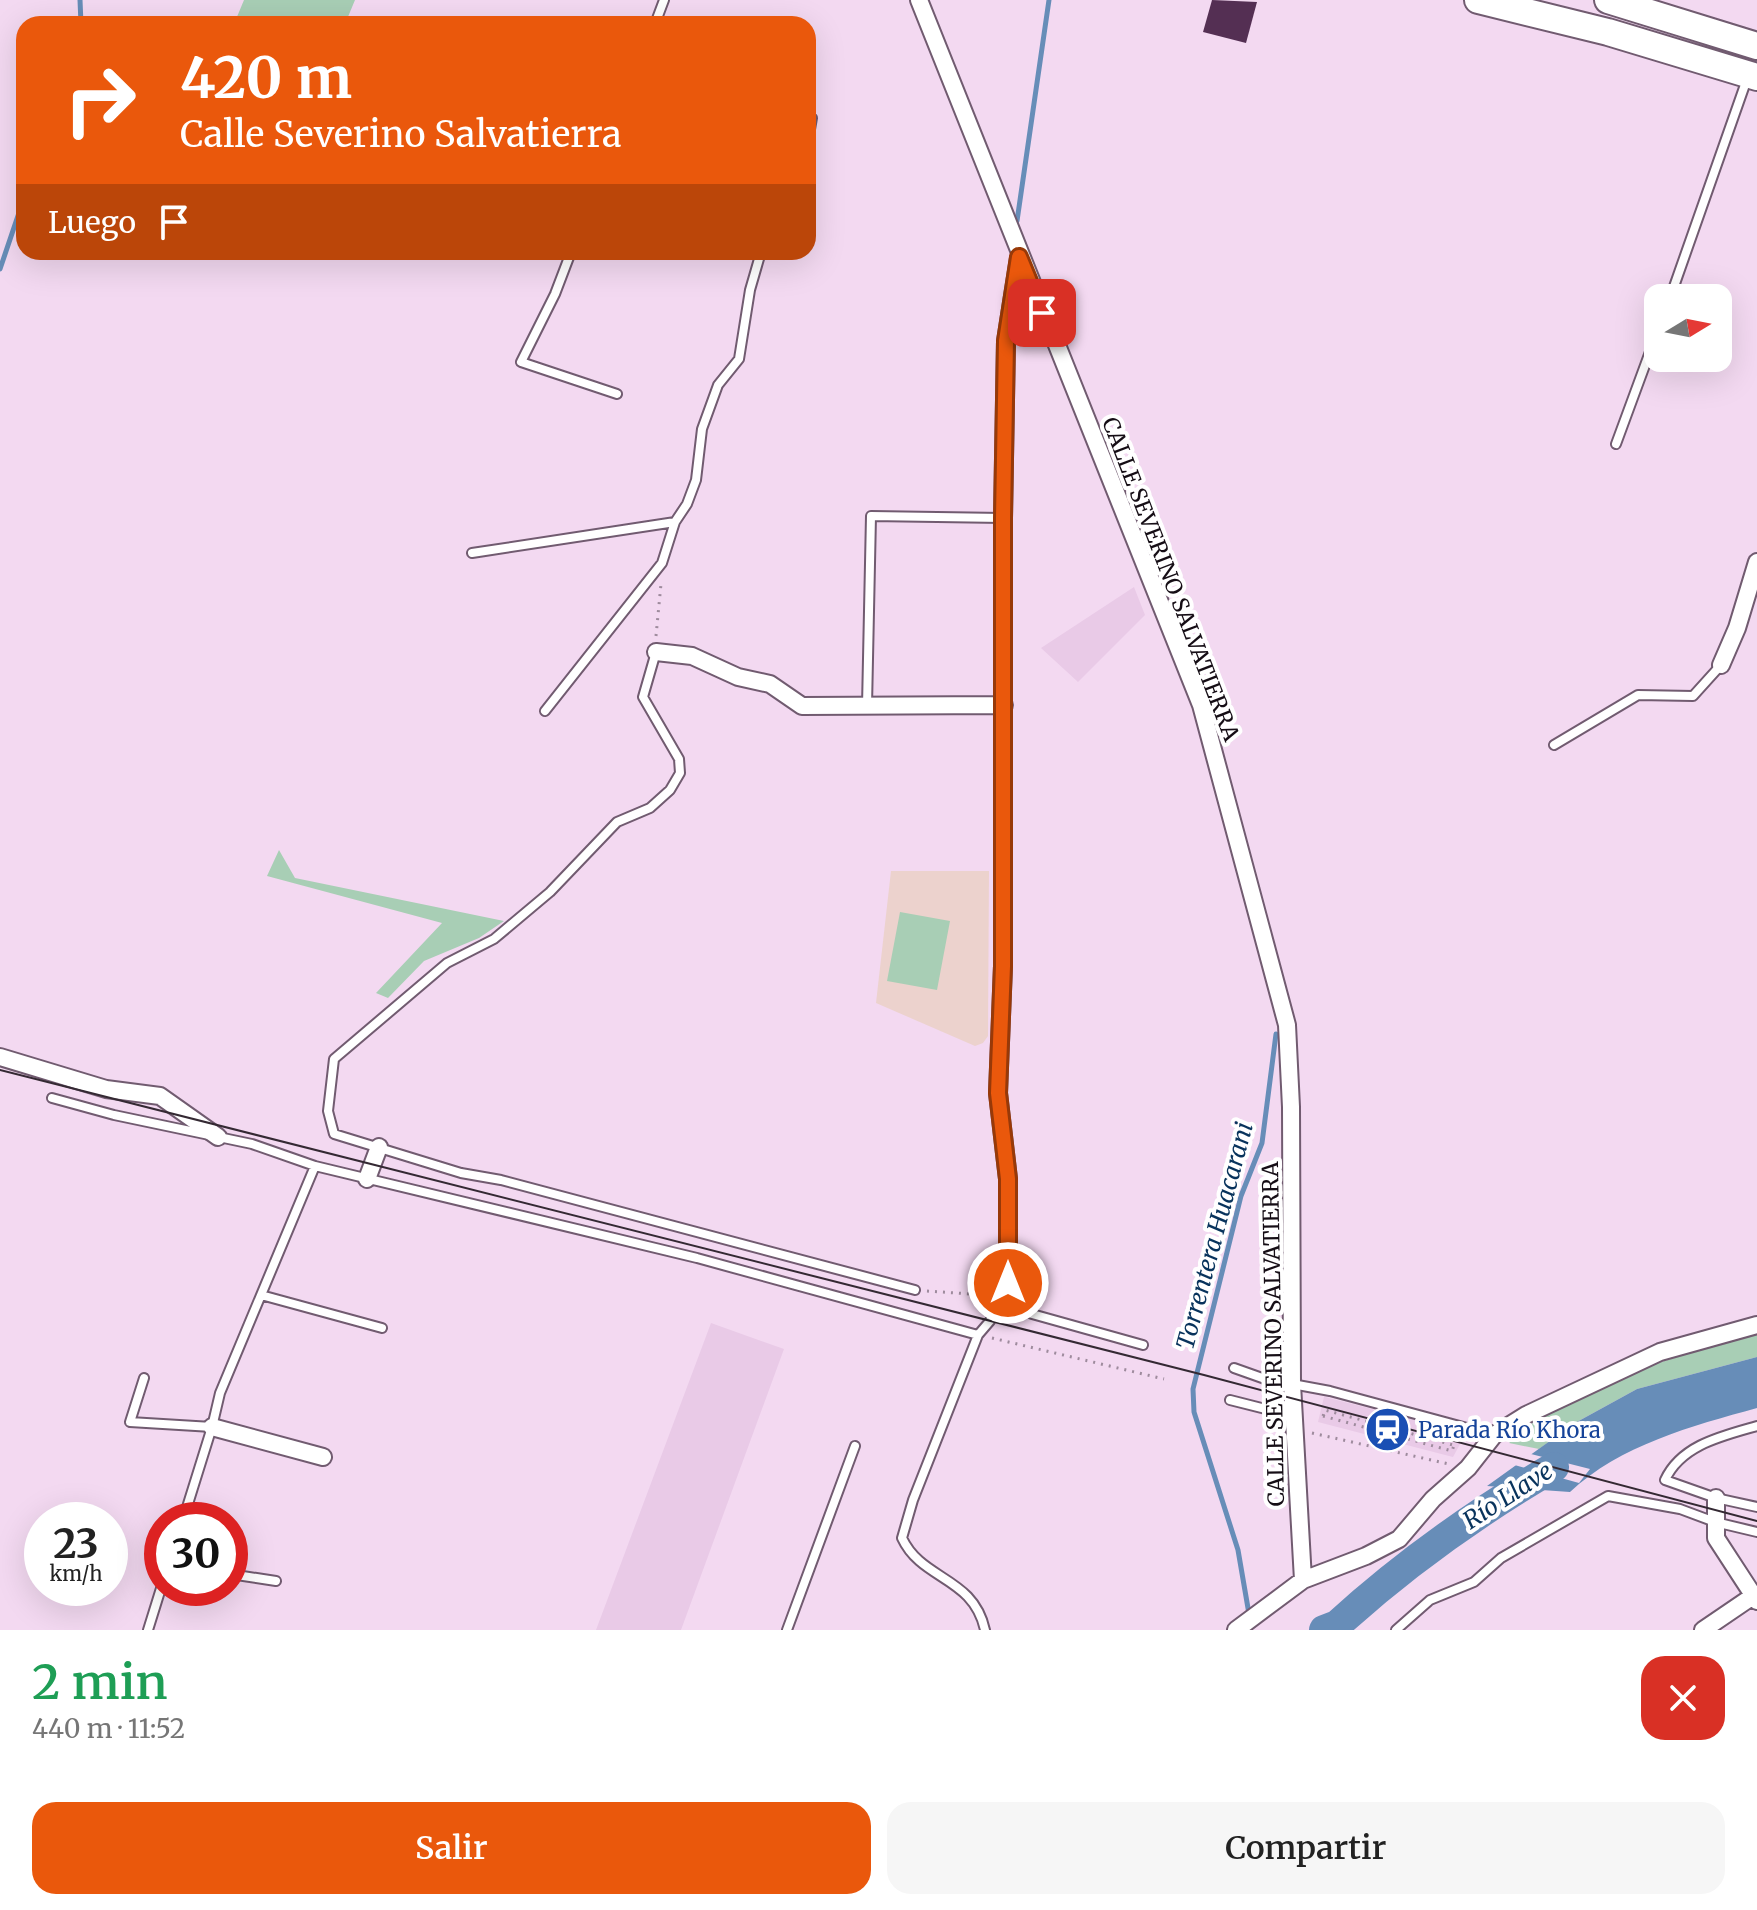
<!DOCTYPE html>
<html lang="es">
<head>
<meta charset="utf-8">
<style>
  body { margin:0; font-family:Merriweather,serif; background:#f6f6f6; color:#222; height:100vh; display:flex; flex-direction:column; font-size:30px; white-space:nowrap }
  * { box-sizing:border-box; margin:0 }
  p { font-size:26px; color:#767676 }
  .icon { flex:none; width:44px; height:44px; fill:none; stroke:currentColor; stroke-width:2; stroke-linecap:round; stroke-linejoin:round }
  .map { position:relative; height:1630px; overflow:hidden }
  .side { display:flex; flex-direction:column; background:#fff; flex:1 }
  .side>* { flex:none }
  .top-card { position:absolute; left:16px; top:16px; width:800px; height:244px; border-radius:24px; box-shadow:0 8px 32px #0002; background:#ea580c; color:#fff; overflow:hidden }
  .needle { width:52px; rotate:80deg }
  .tools { position:absolute; left:1644px; top:284px; display:grid; gap:16px }
  .tools a { display:grid; place-items:center; width:88px; height:88px; border-radius:16px; background:#fff; box-shadow:0 8px 32px #0002; font-size:40px }
  .speed { position:absolute; left:24px; top:1502px; display:flex; gap:16px; font-size:40px; font-weight:700; text-align:center }
  .speed>* { display:grid; place-content:center; width:104px; height:104px; border-radius:50%; background:#fff; box-shadow:0 8px 32px #0002; line-height:1 }
  .speed small { font-size:20px; font-weight:400 }
  .speed .limit { border:12px solid #d22; background:#fff; color:#111 }
  .pin { position:absolute; display:grid; place-items:center; width:68px; height:68px; color:#fff; margin:-34px; border-radius:16px; box-shadow:0 4px 12px #0006 }
  .me { position:absolute; width:88px; margin:-44px; rotate:0deg; stroke-linejoin:round; filter:drop-shadow(0 0 6px #0008) }
  .turn { display:flex; align-items:center; gap:28px; height:168px; padding:0 32px; font-size:36px }
  .turn .icon { width:104px; height:104px; stroke-width:2.5 }
  .turn b { display:block; font-size:56px; line-height:68px }
  .then { display:flex; align-items:center; height:76px; padding:0 32px; background:#0003; gap:16px; font-size:30px }
  .round { display:grid; place-items:center; flex:none; width:84px; height:84px; border-radius:24px; background:#f6f6f6 }
  .headline { display:flex; align-items:center; justify-content:space-between; height:136px; padding:0 32px }
  h1 { font-size:48px; font-weight:600; line-height:60px; color:#1e9e55 }
  .action { display:flex; gap:16px; margin-top:auto; padding:16px 32px }
  .action a { flex:1; height:92px; border-radius:24px; background:#ea580c; color:#fff; font-size:32px; font-weight:600; line-height:92px; text-align:center }
  .action a+a { background:#f6f6f6; color:#222 }
  .map>svg:first-child { display:block }
  .built { fill:#e9cae7 }
  .education { fill:#ecd2cd }
  .green { fill:#a8ceb5 }
  .water { fill:#678db8 }
  .pier { fill:#f3d9f1 }
  .lines { fill:none; stroke-linecap:round; stroke-linejoin:round }
  .stream { stroke:#678db8; stroke-width:5 }
  .river { stroke:#678db8; stroke-width:30 }
  .building { fill:#542f53 }
  .service-casing { stroke:#715b70; stroke-width:12 }
  .minor-casing { stroke:#715b70; stroke-width:20 }
  .trunk-casing { stroke:#715b70; stroke-width:30 }
  .path { stroke:#9e8b9d; stroke-width:3; stroke-dasharray:2 6; stroke-linecap:butt }
  .service { stroke:#fff; stroke-width:8 }
  .minor { stroke:#fff; stroke-width:16 }
  .trunk { stroke:#fff; stroke-width:26 }
  .tram { stroke:#342933; stroke-width:2 }
  .route-casing { stroke:#983908; stroke-width:20 }
  .route { stroke:#ea580c; stroke-width:14 }
  .labels { text-anchor:middle; stroke-width:8; stroke-linejoin:round; paint-order:stroke }
  .street-label { font-size:22px; fill:#150d15; stroke:#fff }
  .transit-label { font-size:22px; fill:#164399; stroke:#fff; text-anchor:start }
  .water-label { font-size:24px; font-style:italic; fill:#08335c; stroke:#fff }
</style>
</head>
<body>
<div class="map">
<svg width="1757" height="1630" viewBox="0 0 1757 1630">
  <rect width="100%" height="100%" fill="#f3d9f1"/>
  <path class="built" d="M1134,587l11,28 -67,67 -37,-34z
    M711,1323l73,26 -103,281h-85z
    M1324,1397h1l141,36 -13,24 -135,-35z"/>
  <path class="education" d="M891,871h98l-1,165 -5,7 -8,3 -99,-43z"/>
  <path class="green" d="M244,0h111l-10,24h-111z
    M279,850l16,28 209,43 -25,17 -55,23 -36,37 -12,-5 66,-70 -175,-47z
    M900,912l50,9 -13,69 -50,-9z
    M1757,1331v26l-120,32 -62,34 -36,26 -30,-6 33,-28 104,-48z"/>
  <path class="water" d="M1757,1357v51c-65,18 -137,37 -187,84l-83,-6 88,-63 62,-34z"/>
  <path class="pier" d="M1527,1453l63,16 -11,14 -68,-19z"/>
  <g class="lines">
    <path class="stream" d="M80,0l1,24
      M1017,221l32,-221
      M0,269l24,-71
      M1249,1614l-11,-64 -44,-138 -1,-23 48,-193 21,-53 14,-109"/>
    <path class="river" d="M1324,1630l13,-5c68,-62 137,-111 217,-158"/>
  </g>
  <path class="building" d="M1212,0l45,2 -11,41 -43,-11z"/>
  <g class="lines">
    <defs>
      <path id="service" d="M655,24l9,-24
        M808,117l4,1 -4,23
        M571,252l-16,42 -34,68 96,32
        M1670,298l77,-219
        M1616,444l42,-114
        M472,553l203,-31
        M656,652l-13,45 36,62 1,14 -10,17 -20,18 -33,14 -67,70 -56,47 -47,24 -113,96 -6,52 6,23 127,39 40,7 414,110
        M867,706l4,-190 132,2
        M545,711l117,-148 13,-41 12,-18 9,-24 6,-51 16,-44 21,-26 11,-69 11,-38
        M1554,745l84,-50 55,1 28,-31
        M52,1098l62,17 138,29 63,22 382,92 281,77
        M261,1295l121,33
        M1234,1368l31,11 65,12 163,44
        M144,1378l-14,44 82,5
        M1230,1400l63,16
        M1757,1426c-35,10 -76,19 -92,54l51,18 41,9
        M183,1520l29,-93 8,-34 95,-227
        M230,1574l46,7
        M148,1630l14,-45
        M787,1630l68,-184
        M985,1630c-12,-54 -63,-49 -83,-92l11,-38 65,-165 12,-14 18,-38 24,31 111,31
        M1396,1630l34,-30 44,-18 27,-24 107,-62 72,13 35,13 42,10"/>
      <path id="minor" d="M919,0l282,705 86,320 4,82 1,277 11,196
        M656,652l36,4 46,21 32,7 32,22 202,-1
        M1721,665l16,-37 20,-66
        M0,1057l106,32 54,7 58,41
        M367,1179l12,-32
        M1008,1283v-104l-10,-86 5,-127v-448l3,-177 13,-83
        M212,1427l111,30
        M1716,1498v40l41,63
        M1236,1630l67,-50 63,-24 33,-17 34,-40 35,-31 26,-33 32,-20 134,-63 97,-27
        M1703,1630l50,-34"/>
      <path id="trunk" d="M1478,0l130,32 149,45
        M1608,0l149,46"/>
    </defs>
    <use href="#service" class="service-casing"/>
    <use href="#minor" class="minor-casing"/>
    <use href="#trunk" class="trunk-casing"/>
    <path class="path" d="M656,636l5,-52
      M927,1291l58,4 6,-2
      M992,1338l172,41
      M1323,1416l129,35 5,-14
      M1323,1416l2,-6 128,35
      M1312,1433l137,31"/>
    <use href="#service" class="service"/>
    <use href="#minor" class="minor"/>
    <use href="#trunk" class="trunk"/>
    <path class="tram" d="M0,1070l1204,305 553,146"/>
  </g>
  <g class="lines">
    <defs>
      <path id="route" d="M1008,1283v-104l-10,-86 5,-127v-448l3,-177 13,-84 23,56"/>
    </defs>
    <use href="#route" class="route-casing"/>
    <use href="#route" class="route"/>
  </g>
  <defs>
    <symbol id="station-disc" viewBox="-11 -11 22 22"><circle r="9.5" fill="#1a4fb4" stroke="#fff"/><path d="M-3-6H3Q5-6 5-4V2Q5 4 3 4L4.5 6H3L1.5 4h-3L-3 6H-4.5L-3 4Q-5 4-5 2V-4Q-5-6-3-6ZM-3.5-4v3h7v-3ZM-3.5 1v1.5H-2V1ZM2 1v1.5H3.5V1Z" fill="#fff"/></symbol>
  </defs>
  <g fill-rule="evenodd">
    <use href="#station-disc" x="1362" y="1404" width="51" height="51"/>
  </g>
  <g class="labels">
    <g class="street-label">
      <text transform="translate(1171 579) rotate(69)" y="8">CALLE SEVERINO SALVATIERRA</text>
      <text transform="translate(1273 1334) rotate(-91)" y="8">CALLE SEVERINO SALVATIERRA</text>
    </g>
    <g class="transit-label">
      <text x="1418" y="1438">Parada Río Khora</text>
    </g>
    <g class="water-label">
      <text transform="translate(1215 1236) rotate(-75)" y="8">Torrentera Huacarani</text>
      <text transform="translate(1508 1496) rotate(-33)" y="8">Río Llave</text>
    </g>
  </g>
</svg>
<div class="tools">
<a><svg class="needle" viewBox="-14 -14 28 28"><path d="M0-13l5 13h-10z" fill="#e53935"/><path d="M0 13l5-13h-10z" fill="#767676"/></svg></a>
</div>
<div class="speed"><div>23<small>km/h</small></div><div class="limit">30</div></div>
<div class="pin" style="left:1042px;top:313px;background:#d93025"><svg class="icon" aria-label="arrive" viewBox="0 0 24 24"><path d="M6 21V4h12l-3 4 3 4H6"/></svg></div>
<svg class="me" style="left:1008px;top:1283px" viewBox="-20 -20 40 40"><circle r="17" fill="#ea580c" stroke="#fff" stroke-width="3"/><path d="M0-11L8 9 0 5-8 9z" fill="#fff"/></svg>
<div class="top-card">
<div class="turn"><svg class="icon" aria-label="right" viewBox="0 0 24 24"><path d="M7 20v-9h11M14 6l5 5-5 5"/></svg><div><b>420 m</b>Calle Severino Salvatierra</div></div>
<div class="then">Luego<svg class="icon" aria-label="arrive" viewBox="0 0 24 24"><path d="M6 21V4h12l-3 4 3 4H6"/></svg></div>
</div>
</div>
<section class="side">
<div class="headline"><div><h1>2 min</h1><p>440 m · 11:52</p></div><a class="round" style="background:#d93025;color:#fff"><svg class="icon" aria-label="close" viewBox="0 0 24 24"><path d="M6 6l12 12M18 6L6 18"/></svg></a></div>
<div class="action"><a>Salir</a><a>Compartir</a></div>
</section>
</body>
</html>
